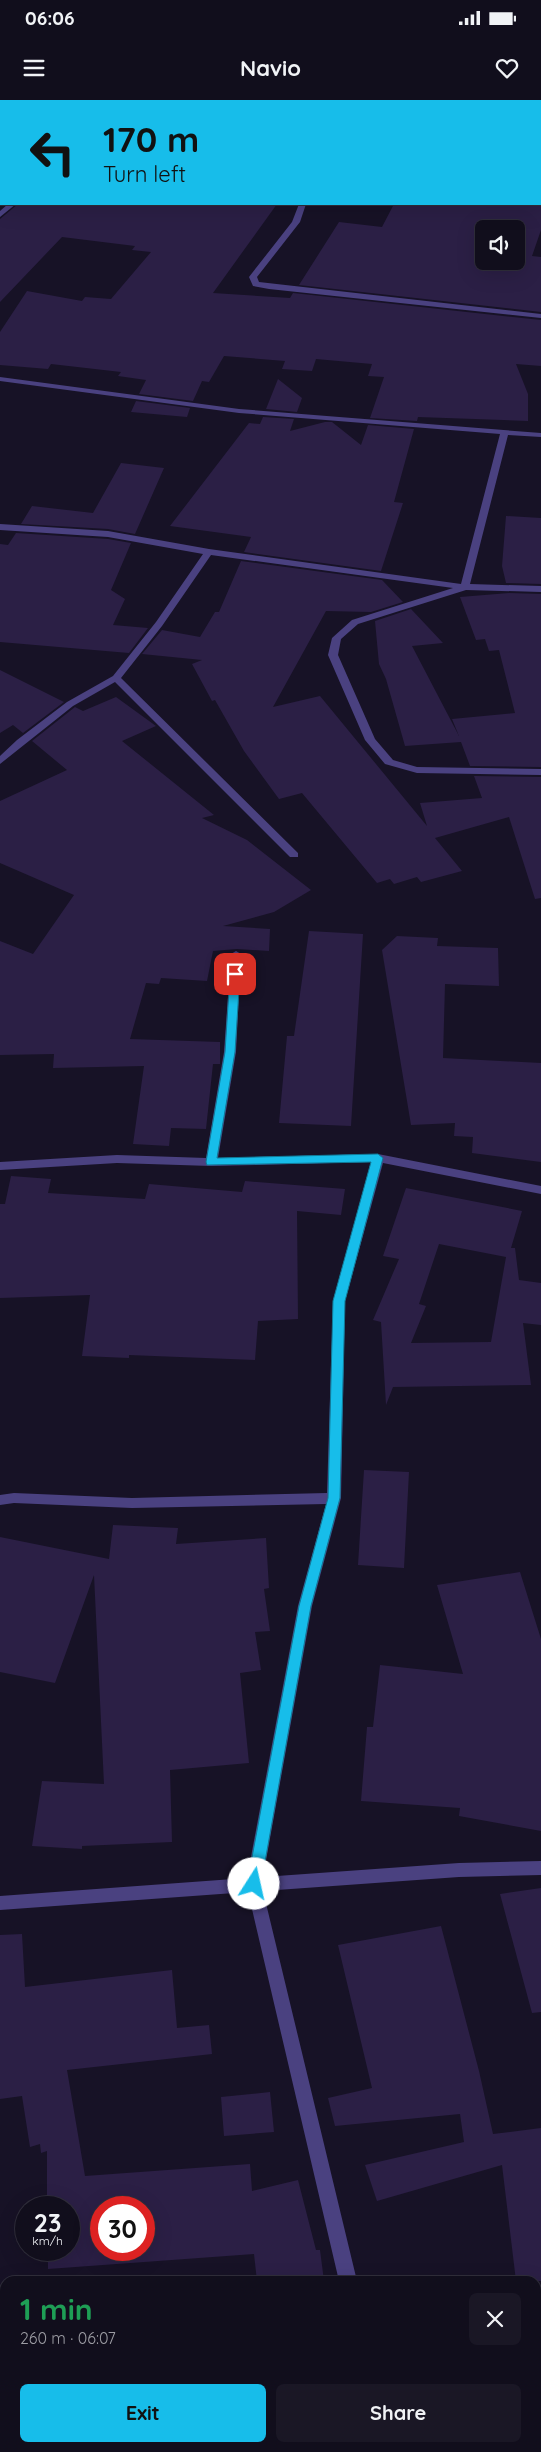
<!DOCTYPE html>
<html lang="en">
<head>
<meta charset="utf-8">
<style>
  body { margin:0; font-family:Quicksand,sans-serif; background:#1a1725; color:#f1f3f6; height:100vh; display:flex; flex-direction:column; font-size:19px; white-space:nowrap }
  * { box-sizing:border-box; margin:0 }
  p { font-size:16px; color:#9c9ca3 }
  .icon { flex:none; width:28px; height:28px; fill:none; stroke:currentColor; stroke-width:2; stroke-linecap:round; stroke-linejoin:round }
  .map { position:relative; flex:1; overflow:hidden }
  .details { position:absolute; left:0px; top:2176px; width:541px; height:176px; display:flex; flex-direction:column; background:#110e1c; border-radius:15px 15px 0 0; box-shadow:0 5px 20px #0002,0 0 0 1px #302e3b }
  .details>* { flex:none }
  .top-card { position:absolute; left:0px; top:0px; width:541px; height:105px; box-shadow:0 5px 20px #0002,0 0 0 1px #302e3b; background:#17bdea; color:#111; overflow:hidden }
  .controls { position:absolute; left:475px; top:120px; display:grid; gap:10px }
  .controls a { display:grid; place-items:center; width:50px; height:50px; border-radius:8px; background:#110e1c; box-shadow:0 5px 20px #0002,0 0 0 1px #302e3b; font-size:25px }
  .speed { position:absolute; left:15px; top:2096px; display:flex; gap:10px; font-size:25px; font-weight:700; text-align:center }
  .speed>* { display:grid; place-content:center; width:65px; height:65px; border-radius:50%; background:#110e1c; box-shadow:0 5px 20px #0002,0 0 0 1px #302e3b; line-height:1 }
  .speed small { font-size:12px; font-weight:400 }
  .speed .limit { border:8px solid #d22; background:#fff; color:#111 }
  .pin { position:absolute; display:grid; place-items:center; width:42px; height:42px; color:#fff; margin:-21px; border-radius:10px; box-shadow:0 2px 8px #0006 }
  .me { position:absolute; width:55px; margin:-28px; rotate:10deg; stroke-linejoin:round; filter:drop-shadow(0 0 4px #0008) }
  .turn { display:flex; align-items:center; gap:18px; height:105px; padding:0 20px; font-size:22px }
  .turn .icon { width:65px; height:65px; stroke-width:2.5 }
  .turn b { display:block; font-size:35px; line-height:42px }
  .round { display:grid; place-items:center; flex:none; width:52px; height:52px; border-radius:8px; background:#1a1725 }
  .headline { display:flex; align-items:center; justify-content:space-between; height:85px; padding:0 20px }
  h1 { font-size:30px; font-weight:800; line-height:38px; color:#1e9e55 }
  .action { display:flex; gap:10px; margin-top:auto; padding:10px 20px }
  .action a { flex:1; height:58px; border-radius:8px; background:#17bdea; color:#111; font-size:20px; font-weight:800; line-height:58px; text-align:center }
  .action a+a { background:#1a1725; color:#f1f3f6 }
  .status { display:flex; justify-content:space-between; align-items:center; height:35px; padding:0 25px; background:#110e1c; direction:ltr }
  .status svg { height:14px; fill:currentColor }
  header { display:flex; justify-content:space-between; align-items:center; height:65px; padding:0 20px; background:#110e1c; font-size:22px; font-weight:800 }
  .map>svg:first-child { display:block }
  .building { fill:#2b1f45; fill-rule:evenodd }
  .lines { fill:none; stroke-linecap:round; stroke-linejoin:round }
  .minor { fill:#4a4180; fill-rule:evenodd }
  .route { fill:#17bdea; stroke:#0f7b98 }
</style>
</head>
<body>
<div class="status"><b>06:06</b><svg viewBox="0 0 49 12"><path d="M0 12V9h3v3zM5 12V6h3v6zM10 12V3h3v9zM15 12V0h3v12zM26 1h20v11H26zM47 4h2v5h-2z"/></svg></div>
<header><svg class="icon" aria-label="menu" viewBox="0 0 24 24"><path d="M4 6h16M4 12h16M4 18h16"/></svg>Navio<svg class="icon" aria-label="heart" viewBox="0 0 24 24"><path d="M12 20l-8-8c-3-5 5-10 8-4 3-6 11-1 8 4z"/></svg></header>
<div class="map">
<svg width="541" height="2352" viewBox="0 0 541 2352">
  <rect width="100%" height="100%" fill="#171226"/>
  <path class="building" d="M18,104h259l-64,89 77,5 3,-5 248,27v46l-25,-2 12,30v27l-110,-4 -1,4 -47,-3 14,-41 -16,-1 4,-12 -56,-5 -4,12 -30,-2 3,-8 -61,-5 -15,26 -7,-1 -9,20 -54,-7 7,-14 -28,-4 3,-4 -70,-8 -3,5 -48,-4v-33l27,-41 55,10 3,-4 26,2 40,-47 -19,-2 3,-4 -73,-9 -62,65v-83z
    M394,104l108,2 1,-2h38v26l-9,26 9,1v55l-242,-27 40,-63 43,5zM484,129h32v32h-32z
    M278,279l24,19 -5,14 -31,-3z
    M136,301l54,7 -3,9 -56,-5z
    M263,317l31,2 -4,12 35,-9h7l29,23 7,-20 46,4 -20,73 9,1 -22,68 -137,-19 7,-15 -81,-11 79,-103 11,1z
    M121,363l43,5 -29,66 -27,-5 -87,-5 11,-18 61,7z
    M506,416l35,2v66l-35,-1 -4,-17z
    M16,433l92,6 23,4 -20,47 14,9 -12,26 35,3 -19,25 -129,-11v-98l8,1z
    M241,461l141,19 21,22 -32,10 -45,-1 -53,96 47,-11 107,130 -7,-23 62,-5 -8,-22 67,1v121l-6,1 -26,-82 -74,21 27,33 -41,11 -4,-5 -23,7 -4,-5 -13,4 -75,-90 -23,6 -35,-48 -29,-51 -3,1 -20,-37 10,-4 -60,-6 20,-24 38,7 15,-25h4z
    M509,493l32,1v173l-71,-1 -9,-24 -56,4 -19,-67 -7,-15 -4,-43 36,-12 32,34 -31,3 47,90 -7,-17 63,-6 -16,-63 -10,1 -4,-12 -9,1 -16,-43z
    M0,570l64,32 -41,31 -10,-8 -13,8z
    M116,597l40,29 -34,15 92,74 -12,3 45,22 64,50 -37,22 -51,14 47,3 -1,22 -32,-2 -24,2 -6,30 -46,-3 -2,6 -13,-1 -16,56 90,3v22h-7l-7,65 -35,-1 -2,18 -36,-2 11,-78 -91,2 1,-14 -54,1v-114l33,13 41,-59 -74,-32v-62l67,-31 -35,-29 43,-34 8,4z
    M309,831l54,3 -12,192 -72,-3 8,-87h7z
    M397,836l41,2 -1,8 61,2 1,38 -54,-2 -2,74 98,5v99l-69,-9 1,-16 -19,-1 1,-13 -44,2 -29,-175z
    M11,1076l40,3 -3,14 97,6 4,-15 93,8 3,-11 100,8 -4,26 -44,-4 1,108 -40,2 -3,39 -126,-5v3l-47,-2 8,-61 -90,3v-94h5z
    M406,1088l116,23 -11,37h4l4,32 22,3v42l-18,-2 8,62 -138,2 -7,18 -5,-83 -8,-2 26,-61 -16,-3zM439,1144l67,13 -15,85 -80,1 15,-37 -7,-2z
    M364,1370l45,2 -5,96 -46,-3z
    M113,1425l65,3 -2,16 90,-6 3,50 -5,1 6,42 -15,1 6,38 -21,3 9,90 -79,7 2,72 -90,4v3l-50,-3 10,-65 62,3 -10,-209 -39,108 -55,-11v-135l109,22z
    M520,1472l21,67v192l-82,-15 1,-8 -99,-7 6,-74h6l7,-62 83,9 -26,-89z
    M541,1788v124l-9,1 -32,-119z
    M441,1826l38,145 14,63 48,-6v153h-25l-14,-116 -125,36 -12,-36 99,-23 -4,-28 -125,12 -7,-28 44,-10 -34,-143z
    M22,1834l3,53 147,-17 5,58 32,-3 3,29 -145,16 18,106 165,-12 2,27 46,-11 18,70h4l4,31h-67l-3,-27 -206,15v-19h21v-42h-22v-57l-6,2 -1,-9 -10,3 -8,-51 -22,3v-164zM101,2108h43v42h-43z
    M270,1992l4,40 -50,4 -3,-39z"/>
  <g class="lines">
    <path class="minor" d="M8,104h8l-16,13v-6z
      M299,104h7l-6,18 -43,55 2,5 282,32v4l-272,-29 -16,-3 -4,-9 43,-55z
      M0,277l239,32 302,24v4l-33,-2 -38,149 71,2v6l-75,-2 -108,34 -17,15 -3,16 37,84 18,21 24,7 124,2v6l-124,-2 -32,-9 -20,-24 -37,-85 4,-17 20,-18 101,-32 -242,-33 -49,71 -41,52 177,175v4h-8l-175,-175 -42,24 -73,58v-8l17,-16 50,-38 46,-26 43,-54 47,-68 -95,-17 -108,-7v-6l108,7 101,18 252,35 39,-150 -261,-21 -239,-32z
      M236,851l5,3 -5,98 -18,106 160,-4 163,32v8l-158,-31 -38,138 -4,197 -29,108 -49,271 196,-14 82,-2v14l-82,2 -196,14 94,390h-18l-91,-389 -248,18v-14l247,-18 51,-272 28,-102 -194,4 -118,-5 -14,2v-10l14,-2 118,5 195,-5 6,-192 38,-139 -160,4 -94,-3 -117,7v-8l117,-7 89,3 18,-106 7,-98z
      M5,2280v18l-5,1v-18z
      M536,2283h5v18h-5z
      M80,2348h18l1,4h-18z"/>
  </g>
  <path class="route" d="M235,870l5,4 -5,78 -18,106 161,-4 5,4 -38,143 -5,197 -29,108 -50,278 -2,5 -5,2 -5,-2 -2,-5 52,-278 29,-108 5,-197 38,-139 -164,3 -1,-3 19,-110 5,-78z"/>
</svg>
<div class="controls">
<a><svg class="icon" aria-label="sound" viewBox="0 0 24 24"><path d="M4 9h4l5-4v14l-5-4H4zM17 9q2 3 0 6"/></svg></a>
</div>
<div class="speed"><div>23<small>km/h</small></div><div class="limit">30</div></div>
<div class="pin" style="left:235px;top:874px;background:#d93025"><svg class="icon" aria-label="arrive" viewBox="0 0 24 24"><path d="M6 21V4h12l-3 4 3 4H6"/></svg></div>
<svg class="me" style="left:254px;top:1784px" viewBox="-20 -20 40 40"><circle r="19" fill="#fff"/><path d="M0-13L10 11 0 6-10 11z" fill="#17bdea"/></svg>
<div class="top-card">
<div class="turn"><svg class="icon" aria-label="left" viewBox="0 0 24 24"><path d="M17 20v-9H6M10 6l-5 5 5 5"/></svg><div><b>170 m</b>Turn left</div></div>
</div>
<section class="details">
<div class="headline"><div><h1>1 min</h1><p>260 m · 06:07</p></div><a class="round"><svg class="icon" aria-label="close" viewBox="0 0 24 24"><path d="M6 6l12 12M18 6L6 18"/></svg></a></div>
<div class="action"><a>Exit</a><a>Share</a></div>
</section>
</div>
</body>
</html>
